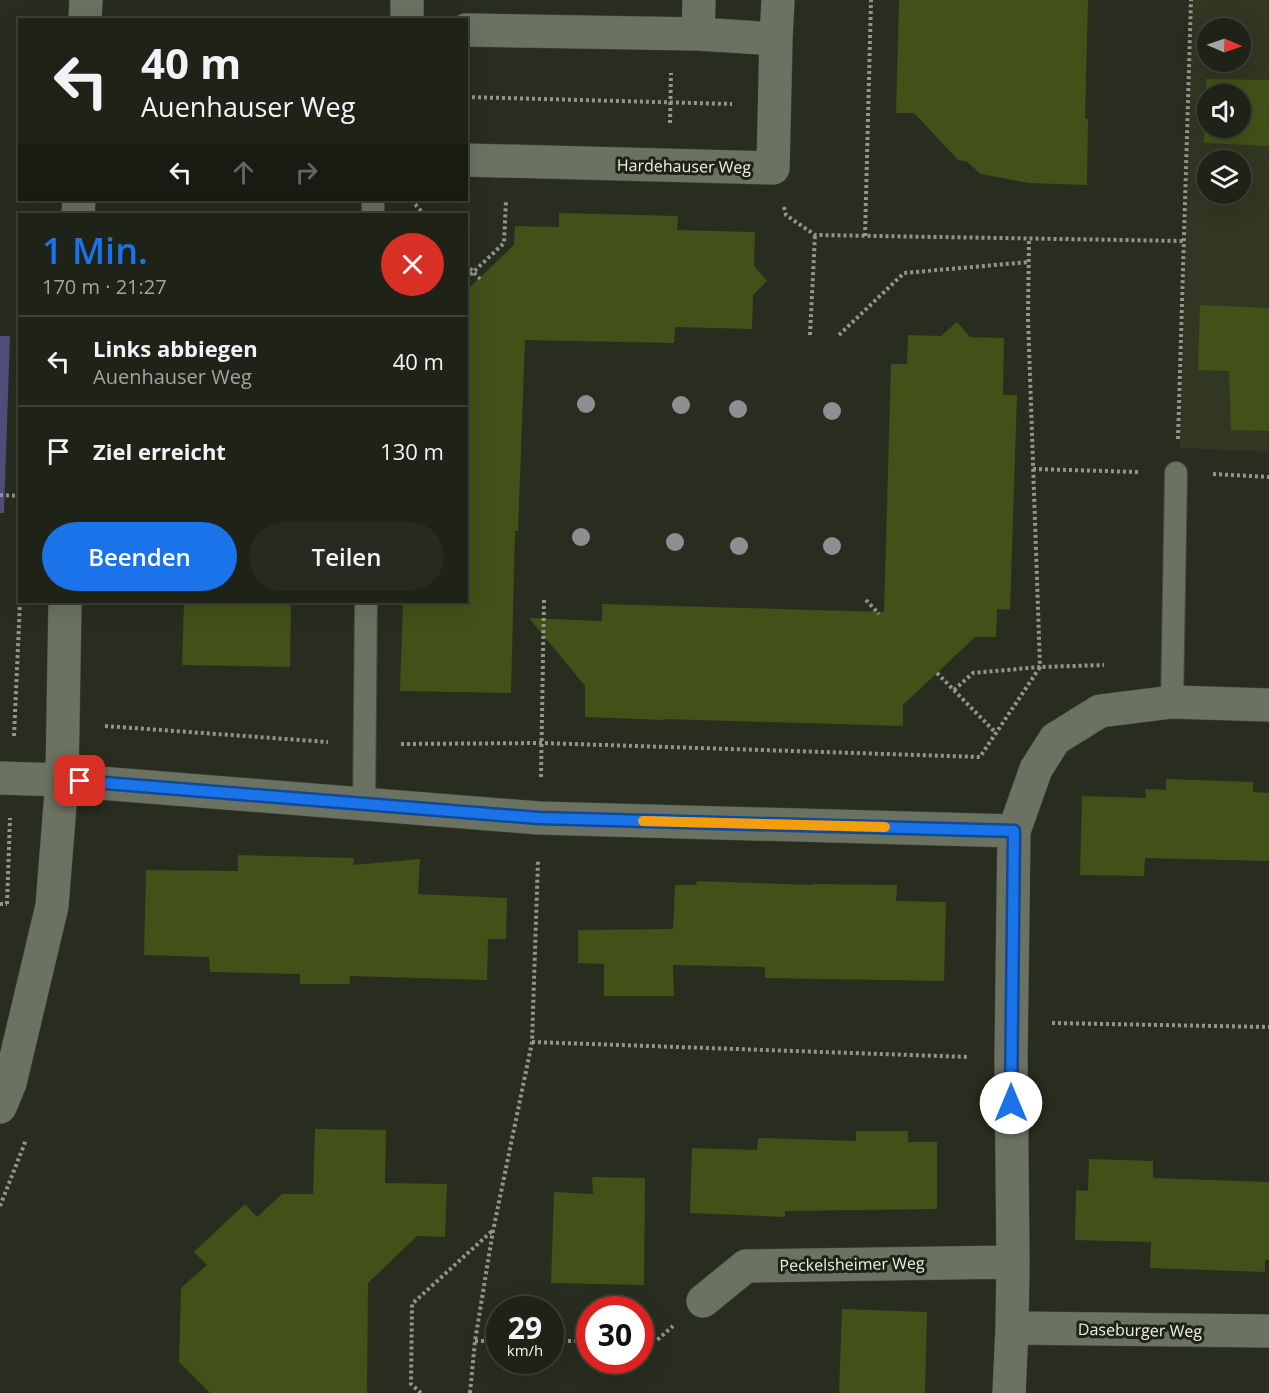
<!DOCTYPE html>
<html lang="de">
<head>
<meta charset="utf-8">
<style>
  body { margin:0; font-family:"Open Sans",sans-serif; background:#262a20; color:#f1f3f6; height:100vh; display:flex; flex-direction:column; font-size:22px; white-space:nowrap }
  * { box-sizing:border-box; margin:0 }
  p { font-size:20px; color:#a1a4a1 }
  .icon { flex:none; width:33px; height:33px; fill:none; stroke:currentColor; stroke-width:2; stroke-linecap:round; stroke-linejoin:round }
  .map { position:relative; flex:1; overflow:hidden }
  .sheet { position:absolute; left:18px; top:213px; width:450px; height:390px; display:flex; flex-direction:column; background:#1e2217; border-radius:0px; box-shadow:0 6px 24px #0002,0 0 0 2px #3c3f36 }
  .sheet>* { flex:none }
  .top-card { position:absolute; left:18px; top:18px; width:450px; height:183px; border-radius:0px; box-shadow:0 6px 24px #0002,0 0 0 2px #3c3f36; background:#1e2217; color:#f1f3f6; overflow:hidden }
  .needle { width:39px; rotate:92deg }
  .controls { position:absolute; left:1197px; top:18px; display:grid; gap:12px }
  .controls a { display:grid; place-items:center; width:54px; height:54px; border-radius:50%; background:#1e2217; box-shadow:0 6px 24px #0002,0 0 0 2px #3c3f36; font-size:30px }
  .speed { position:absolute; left:486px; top:1296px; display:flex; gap:12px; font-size:30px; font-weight:700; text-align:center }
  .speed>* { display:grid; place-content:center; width:78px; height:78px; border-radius:50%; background:#1e2217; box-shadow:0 6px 24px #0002,0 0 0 2px #3c3f36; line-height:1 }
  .speed small { font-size:15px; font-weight:400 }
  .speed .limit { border:9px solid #d22; background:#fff; color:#111 }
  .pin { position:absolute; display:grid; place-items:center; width:51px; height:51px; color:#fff; margin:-26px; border-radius:12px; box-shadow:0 3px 9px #0006 }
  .me { position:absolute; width:66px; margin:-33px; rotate:0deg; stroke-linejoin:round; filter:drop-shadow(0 0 4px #0008) }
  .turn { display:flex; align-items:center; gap:21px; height:126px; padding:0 24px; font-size:27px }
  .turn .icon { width:78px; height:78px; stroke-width:2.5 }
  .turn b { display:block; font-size:42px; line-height:51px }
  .lanes { display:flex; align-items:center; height:57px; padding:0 24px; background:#0003; justify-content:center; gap:30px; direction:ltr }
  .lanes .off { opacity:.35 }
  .round { display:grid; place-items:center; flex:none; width:63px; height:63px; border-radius:32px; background:#262a20 }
  .summary { display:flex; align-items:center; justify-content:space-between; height:102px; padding:0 24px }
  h1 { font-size:36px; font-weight:600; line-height:45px; color:#1a73e8 }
  .action { display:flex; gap:12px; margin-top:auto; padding:12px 24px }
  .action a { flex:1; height:69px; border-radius:36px; background:#1a73e8; color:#fff; font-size:24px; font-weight:600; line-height:69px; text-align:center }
  .action a+a { background:#262a20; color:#f1f3f6 }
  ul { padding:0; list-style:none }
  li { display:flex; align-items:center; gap:18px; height:90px; padding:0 24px; border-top:2px solid #3c3f36 }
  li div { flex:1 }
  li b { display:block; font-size:22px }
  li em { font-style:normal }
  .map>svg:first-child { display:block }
  .built { fill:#313723; fill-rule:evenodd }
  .green { fill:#514e7c }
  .building { fill:#425118; fill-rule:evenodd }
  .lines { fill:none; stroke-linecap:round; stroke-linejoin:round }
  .lane-casing { stroke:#464a3e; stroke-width:24 }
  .street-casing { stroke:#464a3e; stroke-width:34 }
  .path { stroke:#91958a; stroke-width:4; stroke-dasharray:3 3; stroke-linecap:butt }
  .lane { stroke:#6c7262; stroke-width:22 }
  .street { stroke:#6c7262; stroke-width:33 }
  .tree { fill:#8d8f92 }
  .route-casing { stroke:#114b97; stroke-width:15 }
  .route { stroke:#1a73e8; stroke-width:10 }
  .slow { stroke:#f59e0b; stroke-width:10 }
  .labels { text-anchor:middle; stroke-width:6; stroke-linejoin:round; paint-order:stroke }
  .street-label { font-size:16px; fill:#edf0e7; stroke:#1f2315 }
</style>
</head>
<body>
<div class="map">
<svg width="1269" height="1393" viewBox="0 0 1269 1393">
  <rect width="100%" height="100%" fill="#282d1f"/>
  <path class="built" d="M1193,0h76v452l-89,-4zM1208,28h32v34h-32zM1208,94h32v34h-32zM1208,160h32v34h-32z"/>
  <path class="green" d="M0,336h10l-6,177h-4z"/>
  <path class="building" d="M899,0h189l-3,118 3,1 -1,66 -58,-2 -48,-9 -15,-13 -8,-1 -44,-47h-18z
    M1206,79l63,1v66l-65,-3zM1208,94h32v34h-32z
    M559,213l119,3 -1,14 78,2 -1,34 13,15 -14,14 -1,34 -77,-2 -1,16 -149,-3 -7,191h-3l-4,162 -111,-2 3,-89h63v-311l48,-46 1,-19 44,1z
    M1200,305l69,3v123l-38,-1 -2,-59 -31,-1z
    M957,322l13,15 34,1 -1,57h14l-7,215 -13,-1 -1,28h-21l-72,68v21l-238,-7v1l-80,-3v-31l-56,-68 73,3v-17l282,8 7,-248h16l1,-29 33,1z
    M184,602h107l-1,65 -108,-2z
    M1166,779l87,3v10l16,1v68l-124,-3 -1,18 -64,-1 2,-79 64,2 -1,-9 21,1z
    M238,855l116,3 -1,7 67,-6 -2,35 89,4 -1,41h-18l-1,41 -137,-4v8h-50v-10l-90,-2 -1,-15 -65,-2 2,-85 92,1z
    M697,881l116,4v-1l84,1 -1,16 50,1 -2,79 -179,-3v-11l-92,-2 1,31h-70v-32l-26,-1v-33l95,-1 2,-44h21z
    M315,1129l71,1 -1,53 62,1 -2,53 -28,-1 -49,47 -1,110h-157l-31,-31 2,-74 26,-23 -13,-13 51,-48 12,13 25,-23h31z
    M856,1131h52v11h29v67l-152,2v6l-95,-4 2,-65 65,2 1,-12 98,3z
    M1089,1159l64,2v17l116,4v78h-4v12l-115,-4 1,-26 -76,-2 1,-50 12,1z
    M592,1177l53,1 -1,107 -93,-2 3,-91 39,2z
    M842,1309l85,3 -2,81h-86z"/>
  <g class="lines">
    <defs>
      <path id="lane" d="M373,214v-14
        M1172,702l4,-229
        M364,805l2,-203"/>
      <path id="street" d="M85,20l1,-20
        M407,20v-20
        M466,30l232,4 78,5 -3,129 -307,-8
        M698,34l1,-34
        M776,39l2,-39
        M78,214l1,-14
        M0,778l62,2 477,38 475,13
        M0,1107l10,-24 42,-177 10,-126 3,-178
        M703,1301l43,-35 267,-4
        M1012,1328l257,3
        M1009,1393l3,-65 1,-66 -2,-204 3,-227 22,-62 19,-30 45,-28 72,-9 97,3"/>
    </defs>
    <use href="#lane" class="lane-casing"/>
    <use href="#street" class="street-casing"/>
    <path class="path" d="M466,97l266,7
      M670,123l1,-50
      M411,200l13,14
      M784,207l2,8 29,20 369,6
      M865,236l6,-236
      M466,264l14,15
      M466,279l38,-36 2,-42
      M810,335l5,-100
      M839,335l65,-62 125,-11
      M1178,439l13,-439
      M1033,469l106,3
      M1213,474l56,3
      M0,495l20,1
      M866,600l13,14
      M937,673l59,60
      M954,690l19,-17 67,-6 -12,-349 1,-80
      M105,726l223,16
      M14,736l6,-134
      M401,744l141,-1 438,14 60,-90 64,-2
      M541,777l3,-179
      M0,904h7
      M7,904l3,-86
      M1052,1023l217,4
      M532,1042l437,15
      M0,1206l26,-66
      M475,1341h25
      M550,1341h40
      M640,1341h16l17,-15
      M421,1393l-10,-9 1,-80 80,-73
      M470,1393l5,-52 18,-110 39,-189 6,-182"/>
    <use href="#lane" class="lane"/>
    <use href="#street" class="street"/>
  </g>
  <g class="tree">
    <circle cx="586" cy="404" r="9"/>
    <circle cx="681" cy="405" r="9"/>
    <circle cx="738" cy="409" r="9"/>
    <circle cx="832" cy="411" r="9"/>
    <circle cx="581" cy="537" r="9"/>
    <circle cx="675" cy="542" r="9"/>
    <circle cx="739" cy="546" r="9"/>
    <circle cx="832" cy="546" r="9"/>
  </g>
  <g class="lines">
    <defs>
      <path id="route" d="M80,781l459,37 475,13 -3,272"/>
    </defs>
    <use href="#route" class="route-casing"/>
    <use href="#route" class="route"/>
    <path class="slow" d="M643,821l242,6"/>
  </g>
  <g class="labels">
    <g class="street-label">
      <text transform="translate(684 166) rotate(1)" y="6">Hardehauser Weg</text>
      <text transform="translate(852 1264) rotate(-1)" y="6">Peckelsheimer Weg</text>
      <text transform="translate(1140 1330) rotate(1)" y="6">Daseburger Weg</text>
    </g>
  </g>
</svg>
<div class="controls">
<a><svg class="needle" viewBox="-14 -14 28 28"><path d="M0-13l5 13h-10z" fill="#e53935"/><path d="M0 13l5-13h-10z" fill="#a1a4a1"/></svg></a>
<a><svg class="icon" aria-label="sound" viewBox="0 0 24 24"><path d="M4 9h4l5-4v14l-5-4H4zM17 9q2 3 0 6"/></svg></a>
<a><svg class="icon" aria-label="layers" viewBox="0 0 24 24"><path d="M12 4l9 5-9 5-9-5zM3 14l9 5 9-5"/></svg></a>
</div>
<div class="speed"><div>29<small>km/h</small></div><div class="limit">30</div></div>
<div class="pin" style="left:80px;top:781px;background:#d93025"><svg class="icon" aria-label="arrive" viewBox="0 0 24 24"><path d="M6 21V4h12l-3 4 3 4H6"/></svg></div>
<svg class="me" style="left:1011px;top:1103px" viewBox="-20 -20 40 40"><circle r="19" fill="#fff"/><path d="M0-13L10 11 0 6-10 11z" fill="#1a73e8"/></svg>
<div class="top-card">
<div class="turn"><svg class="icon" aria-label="left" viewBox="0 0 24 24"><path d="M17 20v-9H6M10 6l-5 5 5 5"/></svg><div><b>40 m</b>Auenhauser Weg</div></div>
<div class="lanes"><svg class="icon" aria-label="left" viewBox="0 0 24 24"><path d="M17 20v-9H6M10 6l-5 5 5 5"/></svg><svg class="icon off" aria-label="ahead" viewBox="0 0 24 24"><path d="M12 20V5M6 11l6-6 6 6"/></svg><svg class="icon off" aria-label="right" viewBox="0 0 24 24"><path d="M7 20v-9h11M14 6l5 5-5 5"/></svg></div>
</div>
<section class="sheet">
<div class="summary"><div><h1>1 Min.</h1><p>170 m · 21:27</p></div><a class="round" style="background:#d93025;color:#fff"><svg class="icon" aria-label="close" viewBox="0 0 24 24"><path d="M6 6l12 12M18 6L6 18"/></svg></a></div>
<ul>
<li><svg class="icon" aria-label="left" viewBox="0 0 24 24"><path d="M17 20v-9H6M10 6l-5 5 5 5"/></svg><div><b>Links abbiegen</b><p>Auenhauser Weg</p></div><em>40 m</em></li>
<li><svg class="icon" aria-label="arrive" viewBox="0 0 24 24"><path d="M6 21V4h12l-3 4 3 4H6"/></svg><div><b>Ziel erreicht</b></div><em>130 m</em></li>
</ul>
<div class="action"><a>Beenden</a><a>Teilen</a></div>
</section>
</div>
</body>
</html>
